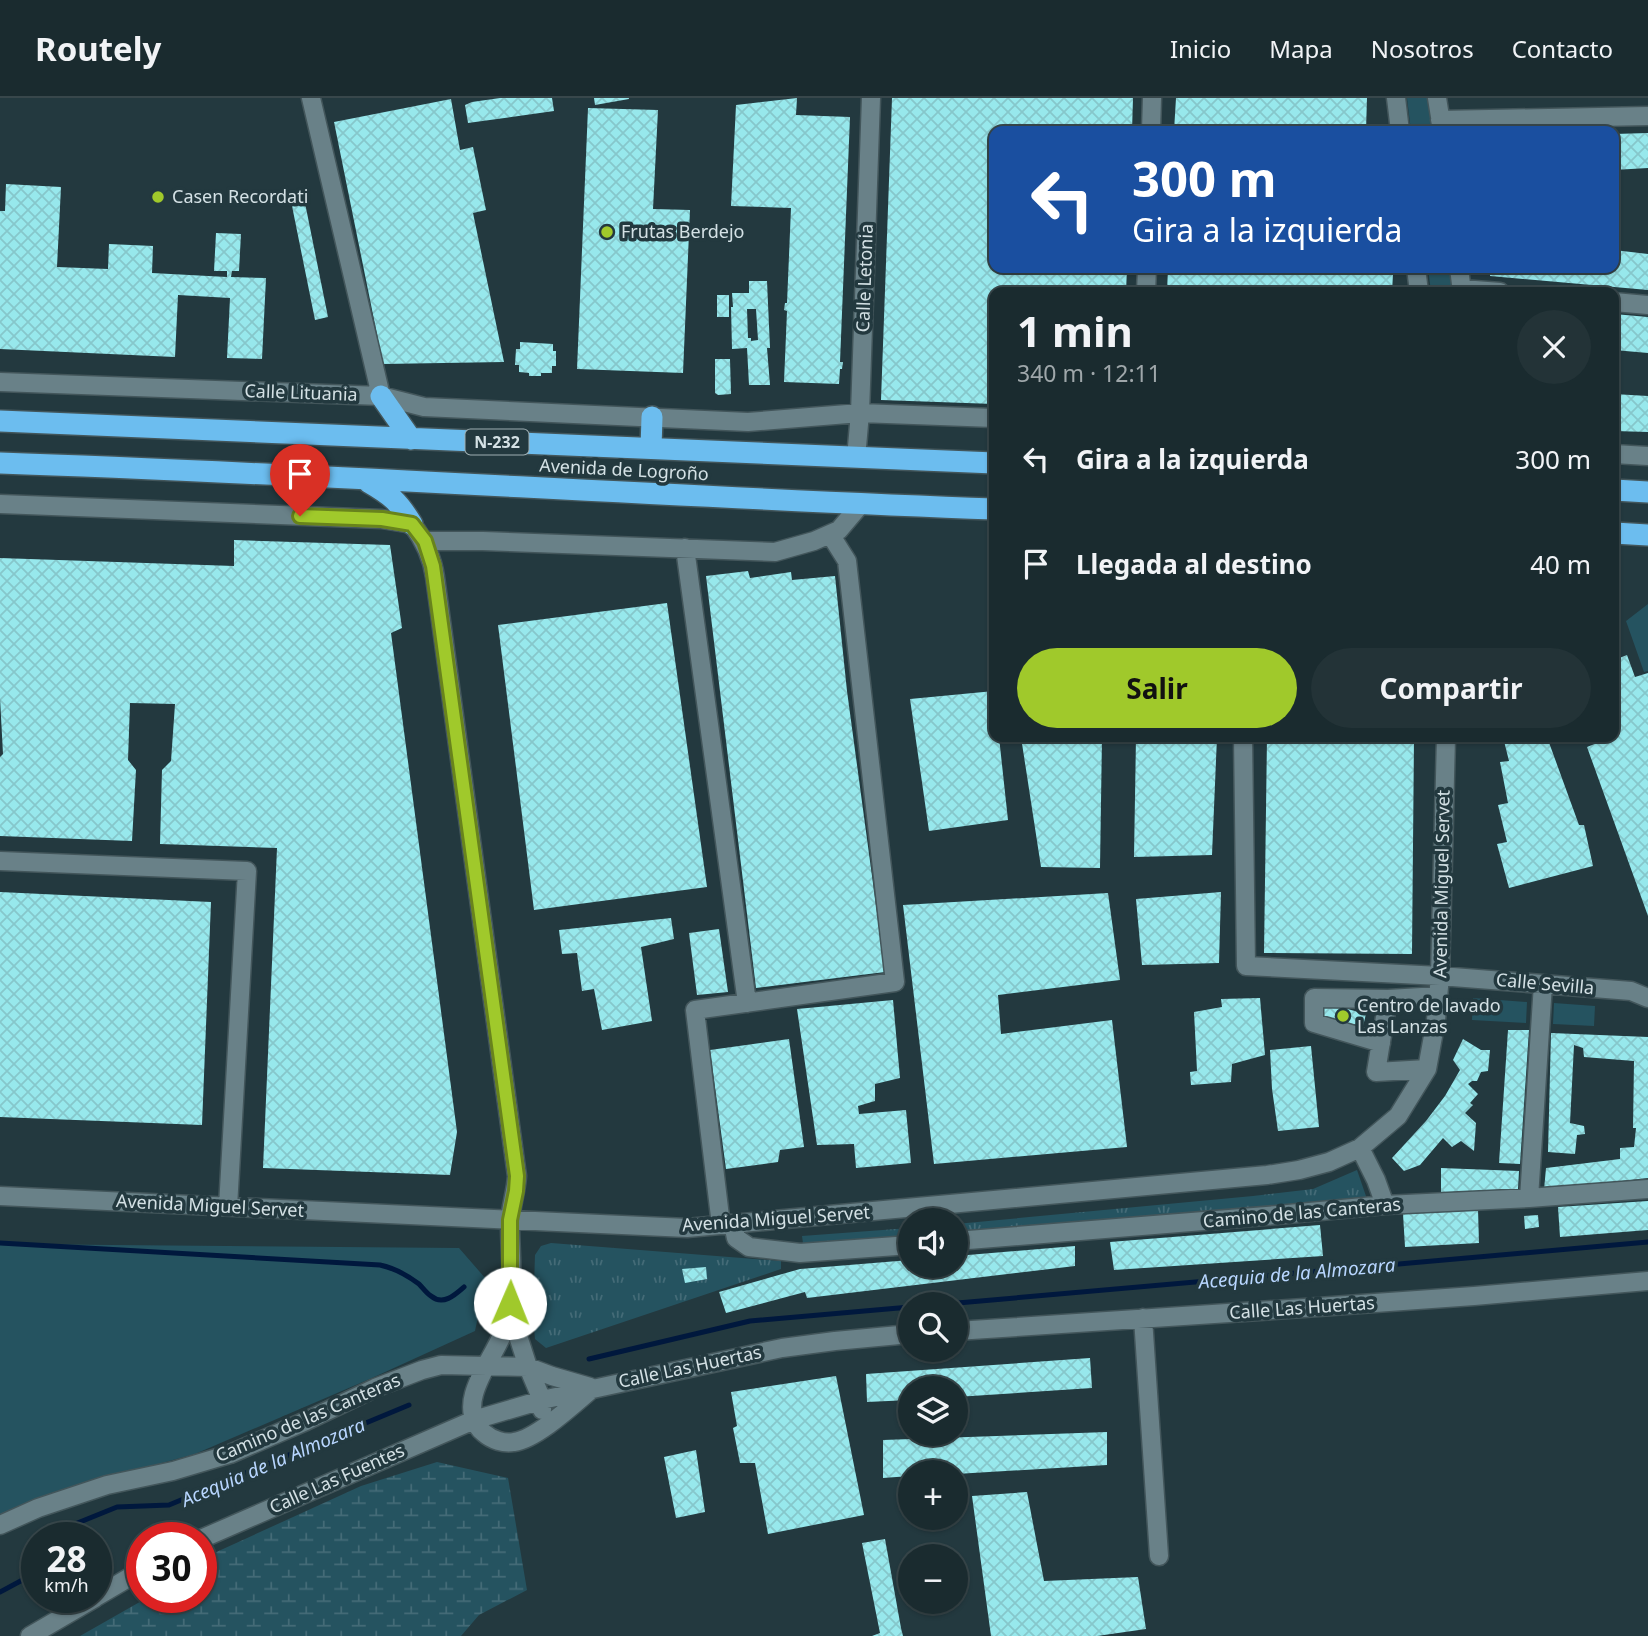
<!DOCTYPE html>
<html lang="es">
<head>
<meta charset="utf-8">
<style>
  body { margin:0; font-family:"Noto Sans",sans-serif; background:#233337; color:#f1f3f6; height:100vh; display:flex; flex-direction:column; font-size:26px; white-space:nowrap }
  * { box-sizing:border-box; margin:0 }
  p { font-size:23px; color:#9fa7aa }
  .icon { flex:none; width:38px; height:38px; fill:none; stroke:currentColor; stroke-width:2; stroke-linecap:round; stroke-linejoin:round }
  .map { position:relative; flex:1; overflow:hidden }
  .sheet { position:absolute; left:989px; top:189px; width:630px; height:455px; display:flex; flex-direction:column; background:#1a2b2f; border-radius:14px; box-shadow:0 2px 5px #0004,0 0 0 2px #38474b }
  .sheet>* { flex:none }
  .guide { position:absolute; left:989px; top:28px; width:630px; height:147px; border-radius:14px; box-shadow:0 2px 5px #0004,0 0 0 2px #38474b; background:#1a4fa0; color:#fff; overflow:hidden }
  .tools { position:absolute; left:898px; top:1110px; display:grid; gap:14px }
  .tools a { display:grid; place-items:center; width:70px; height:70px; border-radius:50%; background:#1a2b2f; box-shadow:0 2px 5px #0004,0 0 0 2px #38474b; font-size:35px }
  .speed { position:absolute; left:21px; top:1424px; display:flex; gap:14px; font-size:35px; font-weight:700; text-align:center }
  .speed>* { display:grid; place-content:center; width:91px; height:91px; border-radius:50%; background:#1a2b2f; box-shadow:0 2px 5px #0004,0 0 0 2px #38474b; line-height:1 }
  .speed small { font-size:18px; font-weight:400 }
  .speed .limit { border:10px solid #d22; background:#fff; color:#111 }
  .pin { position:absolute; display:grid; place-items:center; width:60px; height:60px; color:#fff; margin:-72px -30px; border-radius:50% 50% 50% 0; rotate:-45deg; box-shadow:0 0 7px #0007 }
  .pin .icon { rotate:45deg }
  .me { position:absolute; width:77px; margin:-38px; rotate:1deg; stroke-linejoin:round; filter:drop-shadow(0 0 5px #0008) }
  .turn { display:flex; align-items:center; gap:24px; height:147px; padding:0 28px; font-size:32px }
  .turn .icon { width:91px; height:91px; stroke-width:2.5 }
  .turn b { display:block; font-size:49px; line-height:60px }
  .round { display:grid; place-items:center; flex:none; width:74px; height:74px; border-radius:37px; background:#233337 }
  .headline { display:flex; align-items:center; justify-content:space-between; height:119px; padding:0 28px }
  h1 { font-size:42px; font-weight:700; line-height:52px }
  .button { display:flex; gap:14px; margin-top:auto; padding:14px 28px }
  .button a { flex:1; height:80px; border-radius:42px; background:#a0c92b; color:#111; font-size:28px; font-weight:700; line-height:80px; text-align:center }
  .button a+a { background:#233337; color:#f1f3f6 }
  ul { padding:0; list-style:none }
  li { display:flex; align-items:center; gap:21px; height:105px; padding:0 28px }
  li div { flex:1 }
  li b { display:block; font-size:26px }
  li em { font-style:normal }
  header { display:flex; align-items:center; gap:42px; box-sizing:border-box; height:98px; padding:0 35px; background:#1a2b2f; border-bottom:2px solid #38474b }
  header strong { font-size:33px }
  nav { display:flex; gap:38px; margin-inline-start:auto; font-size:24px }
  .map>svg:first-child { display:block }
  .grass { fill:#255360 }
  .wetland { fill:url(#wetland-marsh) }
  .park { fill:url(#park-tufts) }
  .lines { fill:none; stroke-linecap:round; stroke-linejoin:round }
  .stream { stroke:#00183d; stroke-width:5 }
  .building { fill:url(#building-cross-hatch); fill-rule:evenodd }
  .minor-casing { stroke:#43565b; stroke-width:21 }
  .highway-casing { stroke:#43565b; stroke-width:24 }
  .minor { stroke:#698188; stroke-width:18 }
  .highway { stroke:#6cbdef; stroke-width:21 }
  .route-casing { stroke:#68831c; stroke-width:18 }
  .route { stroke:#a0c92b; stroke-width:12 }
  .poi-dot { fill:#a0c92b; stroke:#23393f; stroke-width:2.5 }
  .labels { text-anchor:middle; stroke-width:7; stroke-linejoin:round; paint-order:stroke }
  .shield { fill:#23393f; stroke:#9fafb3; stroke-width:2 }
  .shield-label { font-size:16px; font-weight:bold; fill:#d4e1e5 }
  .poi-label { font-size:18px; fill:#d4e1e5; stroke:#23393f; text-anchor:start }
  .street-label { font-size:18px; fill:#d4e1e5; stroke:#23393f }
  .water-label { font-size:19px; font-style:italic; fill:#b8d6ff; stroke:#23393f }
</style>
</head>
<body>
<header>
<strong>Routely</strong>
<nav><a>Inicio</a><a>Mapa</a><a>Nosotros</a><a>Contacto</a></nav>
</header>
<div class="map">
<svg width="1648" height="1538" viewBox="0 0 1648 1538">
  <defs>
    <pattern id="wetland-marsh" width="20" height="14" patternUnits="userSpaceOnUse" patternTransform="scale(1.75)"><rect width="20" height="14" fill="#255360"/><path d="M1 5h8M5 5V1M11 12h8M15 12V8" fill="none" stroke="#446b77"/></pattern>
    <pattern id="park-tufts" width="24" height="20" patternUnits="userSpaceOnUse" patternTransform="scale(1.75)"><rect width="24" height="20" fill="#255360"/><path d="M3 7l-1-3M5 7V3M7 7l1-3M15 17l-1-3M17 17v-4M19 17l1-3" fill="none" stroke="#446b77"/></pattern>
    <pattern id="building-cross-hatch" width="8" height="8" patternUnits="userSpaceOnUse" patternTransform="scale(1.75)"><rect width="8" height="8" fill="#97e8ec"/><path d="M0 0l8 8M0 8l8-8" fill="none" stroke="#86c7cb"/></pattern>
  </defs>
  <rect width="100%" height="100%" fill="#23393f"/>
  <path class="grass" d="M1407,0h22l4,33h-22z
    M1428,170h23l3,24h-23z
    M1648,506v67l-4,1 -18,-51z
    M1473,900l54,4 -1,21 -54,-3z
    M1554,905l41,3 -1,20 -41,-2z
    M0,1146l459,4 27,31 -11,52 -103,47 -177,76 -144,39 -51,23z"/>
  <path class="wetland" d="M437,1364l71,16 19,112 -48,25 -18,21h-381l65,-37 30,13 14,-10v-4h12v-39l160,-73z"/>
  <path class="park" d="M1357,1072l11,32 -412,35v-13l297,-28 60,-7z
    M910,1130v13l-106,9 -2,-14z
    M551,1145l230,18v8l-235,79 -11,-9 -2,-21 2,-63 6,-9z"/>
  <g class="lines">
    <path class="stream" d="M0,1145l380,22c14,3 27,10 39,19 4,4 7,9 12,12 12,10 24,-1 33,-9
      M946,1206l702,-62
      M589,1261l161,-38 160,-14
      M60,1440l10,-12 47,-19 52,-2 240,-100
      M0,1494l28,-15 9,-11"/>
  </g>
  <path class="building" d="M500,0h52l2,13 -86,12 -3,-18 7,-3z
    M594,0h35v1l-34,6z
    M797,0l-1,17 54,2 -10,245h3l-1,7h-2l-1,15 -55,-2 3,-71 -3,-1 1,-7h2l4,-95 -60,-2 5,-101z
    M892,0h241l-1,33h-138v137h133l-1,24h-132v112l-113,-4z
    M1176,0h191l-1,33h-192z
    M451,1l9,51 13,-3 13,63 -13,3 31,149 -121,2 -49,-242z
    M588,10l70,2 -5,99 37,1 -7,163 -106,-4z
    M1648,35v35l-34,2v-36z
    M6,86l55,3 -4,80 51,2 1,-25 44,2 -1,27 75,4v-6h-13l2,-38 25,1 -2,37h-7l-1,6 35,1 -4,81 -35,-1 3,-60 -52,-3 -3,62 -175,-8v-138h5z
    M304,100l24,119 -13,3 -24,-119z
    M1614,152l34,4v36l-158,-14v-8h124z
    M1168,170h216v6h9l-1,18h-225z
    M749,183h18l3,67h-3l3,37h-21l-2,-37 -15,1 -1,-42h2l-1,-14h17zM747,211h9l2,31 -7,1v-3h-3z
    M717,197h12v22h-12z
    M1614,216l34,3v36l-34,-3z
    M520,244l33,2v7h3v15h-4v7h-11v3h-12v-3l-10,-1v-7h-4l1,-16h4z
    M715,261h15l1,35 -13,1 -3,-2z
    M1614,296l34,2v36l-34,-1z
    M234,442l156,5 12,83 -11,5 66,499 -7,43 -187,-7 14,-320 -117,-4 2,-74 9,-9 4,-57 -45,-1 -2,57 8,10 -4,71 -132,-5v-79l3,-3 -3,-56v-140l234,8z
    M748,473l2,7 41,-6 1,8 43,-4 12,115 38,281 -129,16 -50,-412z
    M667,505l40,284 -173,23 -36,-285z
    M1627,557l8,22 13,-4v243l-61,-169 30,-12 -3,-9v-66z
    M994,593v46h5l9,83 -79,11 -19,-132z
    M1021,639h81l-2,131 -59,-1z
    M1136,639h81l-5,118 -78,2z
    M1267,639h147l-2,217 -148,-1z
    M1503,639h44l32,88h5l9,41 -84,22 -12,-44 10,-2 -9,-37 10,-2 -8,-41 9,-1z
    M0,794l211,10 -9,223 -202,-8z
    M1221,794l-2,71 -77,2 -6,-66z
    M1108,795l12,87 -122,15 3,39 111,-14 15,127 -193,17 -31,-259z
    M671,820l3,21 -33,8 11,74 -50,9 -8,-41 -12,2 -5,-38 -15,1 -3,-24z
    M719,831l9,63 -31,3 -8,-62z
    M1260,900l5,57 -33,9 -1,18 -40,3 -1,-13 7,-1 -3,-59 28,-5 -1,-8z
    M893,902l7,78 -25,6v17l-17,5 1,8 47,-4 5,53 -55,5 -2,-24 -37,1 -20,-136z
    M1325,905l41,11 -3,12 -42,-8z
    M1508,932h21l-9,134 -21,-1z
    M1551,935l97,4v141l-104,12 2,-22 74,-9v-11l14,-1 2,-19h-3l1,-67 -50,-4 -1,-9 -9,-3 -4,78 14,3 1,8 -8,1 -2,19 -27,-2z
    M789,941l15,108 -24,3 -2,12 -52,7 -16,-119z
    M1463,941l18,11h9l-2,21 -7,1 -4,9h-5l-4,3 10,10 -8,9 3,2 -8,8 11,10 -2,28 -13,-10 -9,6 -9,-9 -23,27 -16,6 -12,-13 34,-37 19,-25 15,-26 -7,-10z
    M1311,948l8,81 -41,4 -6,-42 -2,-39z
    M1441,1070l78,3 -1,18 -77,5z
    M1648,1103v29l-88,7 -2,-30z
    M1478,1111l1,34 -74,4 -2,-33z
    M1538,1117l1,12 -14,2 -1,-13z
    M1320,1127l3,31 -209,14 -4,-28z
    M1075,1148v20l-268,32 -2,-6 -79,21 -7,-21 81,-23 110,-9v5h46v-9z
    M706,1169l1,12 -22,4 -3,-14z
    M1090,1260l2,30 -136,9v-9h-46v12l-43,2 -1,-28z
    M836,1278l28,139 -96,19 -13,-71h-15l-7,-35 4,-2 -6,-34z
    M1107,1334v33l-151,9v-2h-46v4l-27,2v-38z
    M696,1352l9,62 -29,6 -12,-61z
    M1027,1394l17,89 94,-4 8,52 -49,7h-106l-19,-140z
    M885,1441l16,89 2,8h-31l8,-3 -18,-90z"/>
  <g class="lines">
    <defs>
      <path id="minor" d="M311,0l70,298
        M1396,0l4,33
        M1437,0l5,31
        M1440,22l208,-4
        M1151,33l1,-33
        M1416,170l3,24
        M1459,170l3,24
        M1462,191l38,3
        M1146,194l1,-24
        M1614,204l34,3
        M0,284l381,14 43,11 324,15 112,-9 134,5
        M1614,356l34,2
        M856,360l4,-45 11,-315
        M0,406l382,15 30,5c12,16 20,32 23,53l82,599c-1,17 -7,32 -7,48 0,27 4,61 0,86 -5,31 -28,55 -36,84 -4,14 -2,30 10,39 8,7 20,11 30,9 23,-3 61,-39 79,-54
        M425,443h58l292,11 39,-11 25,-11 22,-26
        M685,450l62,455
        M1243,639l3,229 194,10 191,15 17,7
        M0,763l247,10 -19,336
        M1381,945l-67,-20v-25l74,1
        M1427,971l-51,3 12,-73 51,-3
        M1360,1050l16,32 9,25
        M0,1098l687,32 580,-53 32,-5 30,-8 31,-14 38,-32 29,-47 9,-49 4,-44 6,-239
        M1529,1100l14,-214
        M733,1126l3,14 13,9 51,6 110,-8
        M721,1127l-26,-215 200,-28 -48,-421 -17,-27
        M956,1143l321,-26 108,-10 144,-7 119,-9
        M510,1213l18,56 14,33v10
        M1143,1220l16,238
        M956,1233l348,-23 170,-12 174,-15
        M0,1427l38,-17 69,-23 66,-14 57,-17 76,-33 69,-33 47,-18 19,-5 87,2 24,9 38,11
        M201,1441l273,-119 68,-20 240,-52 53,-7 75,-7
        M96,1499l46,-27
        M30,1538l65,-38"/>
      <path id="highway" d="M381,298l30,43
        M0,323l994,42
        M651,350l1,-31
        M0,365c332,11 663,34 994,46
        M368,384c24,14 30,19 44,42
        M1614,392l34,2
        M1614,435l34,2"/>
    </defs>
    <use href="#minor" class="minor-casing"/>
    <use href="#highway" class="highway-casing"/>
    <use href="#minor" class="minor"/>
    <use href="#highway" class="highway"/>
  </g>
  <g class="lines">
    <defs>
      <path id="route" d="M300,418l82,3 30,5 13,17 8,25 84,610 -1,15 -6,29v83"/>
    </defs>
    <use href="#route" class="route-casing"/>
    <use href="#route" class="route"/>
  </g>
  <g class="poi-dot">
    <circle cx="158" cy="99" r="7"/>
    <circle cx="607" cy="134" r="7"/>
    <circle cx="1343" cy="918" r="7"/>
  </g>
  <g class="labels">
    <rect class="shield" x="465.5" y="331.5" width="63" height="25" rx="5"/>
    <g class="shield-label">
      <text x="497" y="350">N-232</text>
    </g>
    <g class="poi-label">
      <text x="172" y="105">Casen Recordati</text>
      <text x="621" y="140">Frutas Berdejo</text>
      <text x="1357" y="914">Centro de lavado<tspan x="1357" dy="21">Las Lanzas</tspan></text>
    </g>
    <g class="street-label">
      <text transform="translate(865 180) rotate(-88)" y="6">Calle Letonia</text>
      <text transform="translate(301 295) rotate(2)" y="6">Calle Lituania</text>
      <text transform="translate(624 372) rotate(3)" y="6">Avenida de Logroño</text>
      <text transform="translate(1442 786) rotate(-89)" y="6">Avenida Miguel Servet</text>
      <text transform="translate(1545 886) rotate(5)" y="6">Calle Sevilla</text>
      <text transform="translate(210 1108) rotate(3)" y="6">Avenida Miguel Servet</text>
      <text transform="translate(1302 1115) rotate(-5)" y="6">Camino de las Canteras</text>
      <text transform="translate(776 1121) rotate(-4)" y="6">Avenida Miguel Servet</text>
      <text transform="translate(1302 1210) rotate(-4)" y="6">Calle Las Huertas</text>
      <text transform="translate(690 1269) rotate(-12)" y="6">Calle Las Huertas</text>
      <text transform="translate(308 1320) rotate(-23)" y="6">Camino de las Canteras</text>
      <text transform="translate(337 1381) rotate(-24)" y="6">Calle Las Fuentes</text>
    </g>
    <g class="water-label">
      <text transform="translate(1297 1175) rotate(-5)" y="7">Acequia de la Almozara</text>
      <text transform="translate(273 1364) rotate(-23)" y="7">Acequia de la Almozara</text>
    </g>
  </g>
</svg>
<div class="tools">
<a><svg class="icon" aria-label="sound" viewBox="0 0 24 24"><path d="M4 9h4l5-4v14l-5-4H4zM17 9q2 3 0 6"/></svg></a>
<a><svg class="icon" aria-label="search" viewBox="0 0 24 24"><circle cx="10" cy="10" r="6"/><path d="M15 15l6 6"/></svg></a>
<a><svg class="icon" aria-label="layers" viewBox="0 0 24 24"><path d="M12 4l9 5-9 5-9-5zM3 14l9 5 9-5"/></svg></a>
<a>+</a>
<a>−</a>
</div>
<div class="speed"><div>28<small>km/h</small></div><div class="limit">30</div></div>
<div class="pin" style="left:300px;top:418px;background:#d93025"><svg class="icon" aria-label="arrive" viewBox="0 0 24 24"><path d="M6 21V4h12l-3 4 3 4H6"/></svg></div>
<svg class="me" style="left:510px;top:1205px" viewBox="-20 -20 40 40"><circle r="19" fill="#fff"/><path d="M0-13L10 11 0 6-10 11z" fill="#a0c92b"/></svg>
<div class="guide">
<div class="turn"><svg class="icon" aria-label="left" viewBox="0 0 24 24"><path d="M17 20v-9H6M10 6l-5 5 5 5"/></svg><div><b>300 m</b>Gira a la izquierda</div></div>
</div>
<section class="sheet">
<div class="headline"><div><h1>1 min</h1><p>340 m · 12:11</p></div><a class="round"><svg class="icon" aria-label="close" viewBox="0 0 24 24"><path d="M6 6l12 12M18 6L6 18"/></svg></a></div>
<ul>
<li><svg class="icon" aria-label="left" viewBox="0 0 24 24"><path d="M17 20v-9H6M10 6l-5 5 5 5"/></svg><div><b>Gira a la izquierda</b></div><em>300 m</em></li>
<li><svg class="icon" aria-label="arrive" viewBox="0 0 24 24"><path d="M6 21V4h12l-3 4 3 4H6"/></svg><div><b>Llegada al destino</b></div><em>40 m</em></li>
</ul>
<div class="button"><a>Salir</a><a>Compartir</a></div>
</section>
</div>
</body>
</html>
